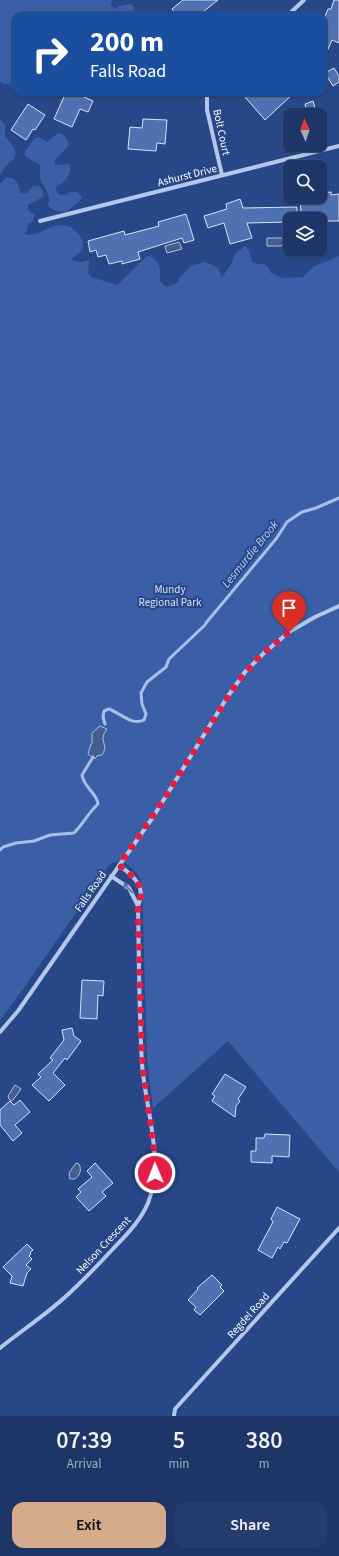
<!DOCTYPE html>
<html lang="en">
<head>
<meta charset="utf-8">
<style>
  body { margin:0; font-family:"Source Sans 3",sans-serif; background:#253d6d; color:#f1f3f6; height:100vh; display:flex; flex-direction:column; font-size:15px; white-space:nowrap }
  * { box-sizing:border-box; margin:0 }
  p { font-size:13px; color:#a0abc0 }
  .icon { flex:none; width:22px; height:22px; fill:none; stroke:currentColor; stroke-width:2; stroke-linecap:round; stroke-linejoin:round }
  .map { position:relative; height:1416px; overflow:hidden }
  .panel { display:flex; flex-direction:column; background:#1d3567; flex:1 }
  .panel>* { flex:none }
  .top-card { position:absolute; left:12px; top:12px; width:315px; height:84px; border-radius:12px; box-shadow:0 1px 3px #0004,0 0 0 1px #3b507b; background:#1a4fa0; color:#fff; overflow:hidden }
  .needle { width:26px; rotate:357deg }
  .buttons { position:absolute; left:283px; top:108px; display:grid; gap:8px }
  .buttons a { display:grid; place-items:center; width:44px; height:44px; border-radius:8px; background:#1d3567; box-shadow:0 1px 3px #0004,0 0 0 1px #3b507b; font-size:20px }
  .pin { position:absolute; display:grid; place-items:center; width:34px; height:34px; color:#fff; margin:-41px -17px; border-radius:50% 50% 50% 0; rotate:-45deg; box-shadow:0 0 4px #0007 }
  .pin .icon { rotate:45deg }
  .me { position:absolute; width:44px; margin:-22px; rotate:359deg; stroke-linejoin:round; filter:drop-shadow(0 0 3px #0008) }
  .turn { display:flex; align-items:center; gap:14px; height:84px; padding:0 12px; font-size:18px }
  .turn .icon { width:52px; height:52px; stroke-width:2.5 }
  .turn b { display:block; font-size:28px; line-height:34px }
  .eta { display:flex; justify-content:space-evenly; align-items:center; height:68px; text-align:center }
  .eta b { font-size:24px; font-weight:600; line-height:28px }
  .cta { display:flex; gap:8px; margin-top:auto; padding:8px 12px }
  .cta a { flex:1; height:46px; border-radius:12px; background:#d6ab8b; color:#111; font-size:16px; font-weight:600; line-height:46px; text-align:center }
  .cta a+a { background:#253d6d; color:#f1f3f6 }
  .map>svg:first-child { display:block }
  .green { fill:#3b5fa6 }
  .water { fill:#465d8d; stroke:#a8bfea }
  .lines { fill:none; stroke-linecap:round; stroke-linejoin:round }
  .stream { stroke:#a8bfea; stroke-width:3 }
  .building { fill:#4f70b1; stroke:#d8e3f7 }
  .minor { stroke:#b4c6e9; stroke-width:4 }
  .oneway { stroke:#5873ab }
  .route { stroke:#e11d48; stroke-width:7; stroke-dasharray:0 12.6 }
  .labels { text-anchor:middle; stroke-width:4; stroke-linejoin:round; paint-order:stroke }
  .street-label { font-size:11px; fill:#fff; stroke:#274789 }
  .park-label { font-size:11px; fill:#d8e3f7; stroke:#274789 }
  .water-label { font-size:12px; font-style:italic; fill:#bfd0f0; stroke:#274789 }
</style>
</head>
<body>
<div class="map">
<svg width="339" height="1416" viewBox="0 0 339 1416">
  <rect width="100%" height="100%" fill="#274789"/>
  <path class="green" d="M0,0h112l-1,5 4,4 4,-3 12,-2 3,3v4l-2,5h-116v69l-13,-1 -2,-2h-1z
    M0,119l5,6v11l9,12 2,5 -2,6 -9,8 -5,8z
    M58,133c7,1 9,6 11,12l-15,16 1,4 14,-1c4,9 -5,19 -12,22l-1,5 4,4h6l4,-3h7l5,5 -3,5 -13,10c-7,-1 -14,0 -18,-7 4,-10 -3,-15 -7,-24 -2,-4 -1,-11 -1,-16l-15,-9v-5l10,-13 4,-1 8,5z
    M6,177l8,2 4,5 2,8 2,2 6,-2 5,-6h6l4,5v6l-15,8v5l7,5 -3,7 -4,2 -1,7 -3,2c12,11 36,-25 56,3 2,3 4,6 3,11 -1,7 -9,8 -12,13l10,2 8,-2 -1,13 3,4 26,8 30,-29c13,1 14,14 13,25l6,6 11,-4 3,-6 11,-11 14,-4 13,6 4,9 8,-11 6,-13 9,-7 4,4 3,12c11,4 14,-2 19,11l11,5 21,-1 10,-10 26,-11v916l-111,-131 -75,67 -6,-47 -5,-176c-1,-5 -3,-8 -6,-12 -9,-9 -12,-15 -26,-9l-94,135 -16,21v-836z"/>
  <path class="water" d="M267,238h19v8h-19z
    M179,242l3,7 -15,4 -2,-7z
    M100,726l7,3c-7,10 -3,10 -2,20l-3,6 -5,1 -2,3 -7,-5 3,-10h1v-11z
    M15,1085l6,4 -8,11 -2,1 -2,-2 -1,-3z
    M76,1163l3,1c3,6 1,11 -4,15h-5l-1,-6z"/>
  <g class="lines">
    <path class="stream" d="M206,623l70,-84 11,-17 15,-10 14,-4 23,-10
      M105,724l-2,-7 1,-6 5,-2c11,4 23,17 35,11l2,-6 -4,-10 -1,-11 6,-11 19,-15 3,-8 36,-34
      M0,850l3,-3 13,-4 18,-2 16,-6 24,-2c9,-9 15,-21 24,-29 -1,-11 -14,-16 -16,-29l11,-18"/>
  </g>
  <path class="building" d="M183,0h35l-20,16h-20l-6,-7z
    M334,0h5v43l-7,-3 -9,21v-40l5,-12h3z
    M334,68l5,8v6l-6,4 -8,-13z
    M66,92h18l-2,4 11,5 -5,11 -8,-3 -8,18 -18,-8z
    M251,92h44l-30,28 -20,-23z
    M313,101l4,14h-9l-3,-11z
    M28,104l17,11 -10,15 -2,-1 -7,11 -15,-10z
    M143,119l24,1 -2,24 -8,-1 -1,8 -28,-2 2,-22 12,1z
    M331,192v3l8,-1v27h-19v-2h-2l-1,-7 -16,1 -1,-16h20v-4z
    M240,199l3,9 54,-1v12h-7v3l-43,1 5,15 -22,6 -6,-21 -16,5 -4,-12 23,-7 -1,-5z
    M186,214l8,26 -10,3 -2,-5 -44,14 2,7 -18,5v-3l-13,3 -3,-9 -8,2 -2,-7 -6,2 -2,-11 36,-10 1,4 34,-9 -1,-4z
    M82,980l22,1 -1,15 -5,-1 -1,24 -17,-1z
    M72,1028l2,8 7,5 -14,19 -2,-2 -12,15 12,12 -16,16 -17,-16 9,-8 -3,-3 15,-14 -3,-2 14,-18 -2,-10z
    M225,1074l21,13 -8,12 2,2 -4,5 -1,11 -23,-16 3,-5 -3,-2z
    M20,1100l10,12 -15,13 7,8 -9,8 -13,-16v-15l10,-9 4,4z
    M265,1134l25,1 -1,22 -17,-1v7l-21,-1v-11h5v-13h8z
    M95,1163l18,20 -11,9 4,4 -17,15 -13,-14 5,-5 -3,-3 14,-12 -5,-6z
    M277,1207l23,12 -13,24 -3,-1 -4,7 -2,-2 -6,11 -14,-8 15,-28 -2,-3z
    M27,1244l6,6 -3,3 1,1 -2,2 3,3 -6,6 5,4 -4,4 -4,13 -13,-3 2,-7 -9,-9z
    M212,1275l10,10 -2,2 4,4 -24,24 -6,-5 2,-3 -8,-7 10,-11 -1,-1z"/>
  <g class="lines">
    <path class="minor" d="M287,16l17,-16
      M207,92v18l15,65
      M40,221l299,-75
      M111,876l18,12 9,18
      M0,1032l18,-21 135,-194 75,-121 17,-24 19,-19 25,-21 26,-15 24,-11
      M0,1348c21,-17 44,-32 64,-50 17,-15 32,-31 47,-47 14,-15 29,-29 37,-48 17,-43 -3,-95 -6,-140 -3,-53 -3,-105 -4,-157 9,-20 -5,-30 -19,-41
      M174,1416l1,-7 164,-181"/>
  </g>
  <defs><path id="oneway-shaft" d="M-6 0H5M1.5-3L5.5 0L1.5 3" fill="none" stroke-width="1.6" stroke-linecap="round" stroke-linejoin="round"/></defs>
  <use class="oneway" href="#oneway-shaft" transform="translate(128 888) rotate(-132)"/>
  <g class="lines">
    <path class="route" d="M155,1173l-1,-24 -12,-86 -4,-157c9,-21 -5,-29 -19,-41l41,-60 78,-124 20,-23 31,-26"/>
  </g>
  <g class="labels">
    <g class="street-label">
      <text transform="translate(222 132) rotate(78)" y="4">Bolt Court</text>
      <text transform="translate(187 175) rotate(-14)" y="4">Ashurst Drive</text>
      <text transform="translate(90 891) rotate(-55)" y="4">Falls Road</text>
      <text transform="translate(103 1245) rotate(-47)" y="4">Nelson Crescent</text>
      <text transform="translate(248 1315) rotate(-48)" y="4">Regdel Road</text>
    </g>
    <g class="park-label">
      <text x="170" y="593">Mundy<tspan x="170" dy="13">Regional Park</tspan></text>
    </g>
    <g class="water-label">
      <text transform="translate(250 554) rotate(-51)" y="4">Lesmurdie Brook</text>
    </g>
  </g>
</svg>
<div class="buttons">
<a><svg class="needle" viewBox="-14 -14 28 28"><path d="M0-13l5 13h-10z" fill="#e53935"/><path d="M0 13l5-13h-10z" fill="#a0abc0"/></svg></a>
<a><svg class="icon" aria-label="search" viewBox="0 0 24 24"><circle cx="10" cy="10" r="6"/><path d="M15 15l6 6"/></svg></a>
<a><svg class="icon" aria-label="layers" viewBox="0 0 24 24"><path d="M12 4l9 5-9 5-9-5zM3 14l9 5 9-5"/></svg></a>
</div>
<div class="pin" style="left:289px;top:632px;background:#d93025"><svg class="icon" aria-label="arrive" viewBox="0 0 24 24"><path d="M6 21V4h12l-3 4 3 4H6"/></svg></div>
<svg class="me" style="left:155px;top:1173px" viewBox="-20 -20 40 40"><circle r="17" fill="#e11d48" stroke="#fff" stroke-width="3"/><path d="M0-11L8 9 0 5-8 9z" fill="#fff"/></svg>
<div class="top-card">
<div class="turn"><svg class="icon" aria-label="right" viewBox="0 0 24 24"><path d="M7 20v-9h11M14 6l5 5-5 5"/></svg><div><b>200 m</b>Falls Road</div></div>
</div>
</div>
<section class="panel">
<div class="eta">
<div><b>07:39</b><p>Arrival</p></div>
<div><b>5</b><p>min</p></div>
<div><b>380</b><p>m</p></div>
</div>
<div class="cta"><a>Exit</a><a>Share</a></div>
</section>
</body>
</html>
